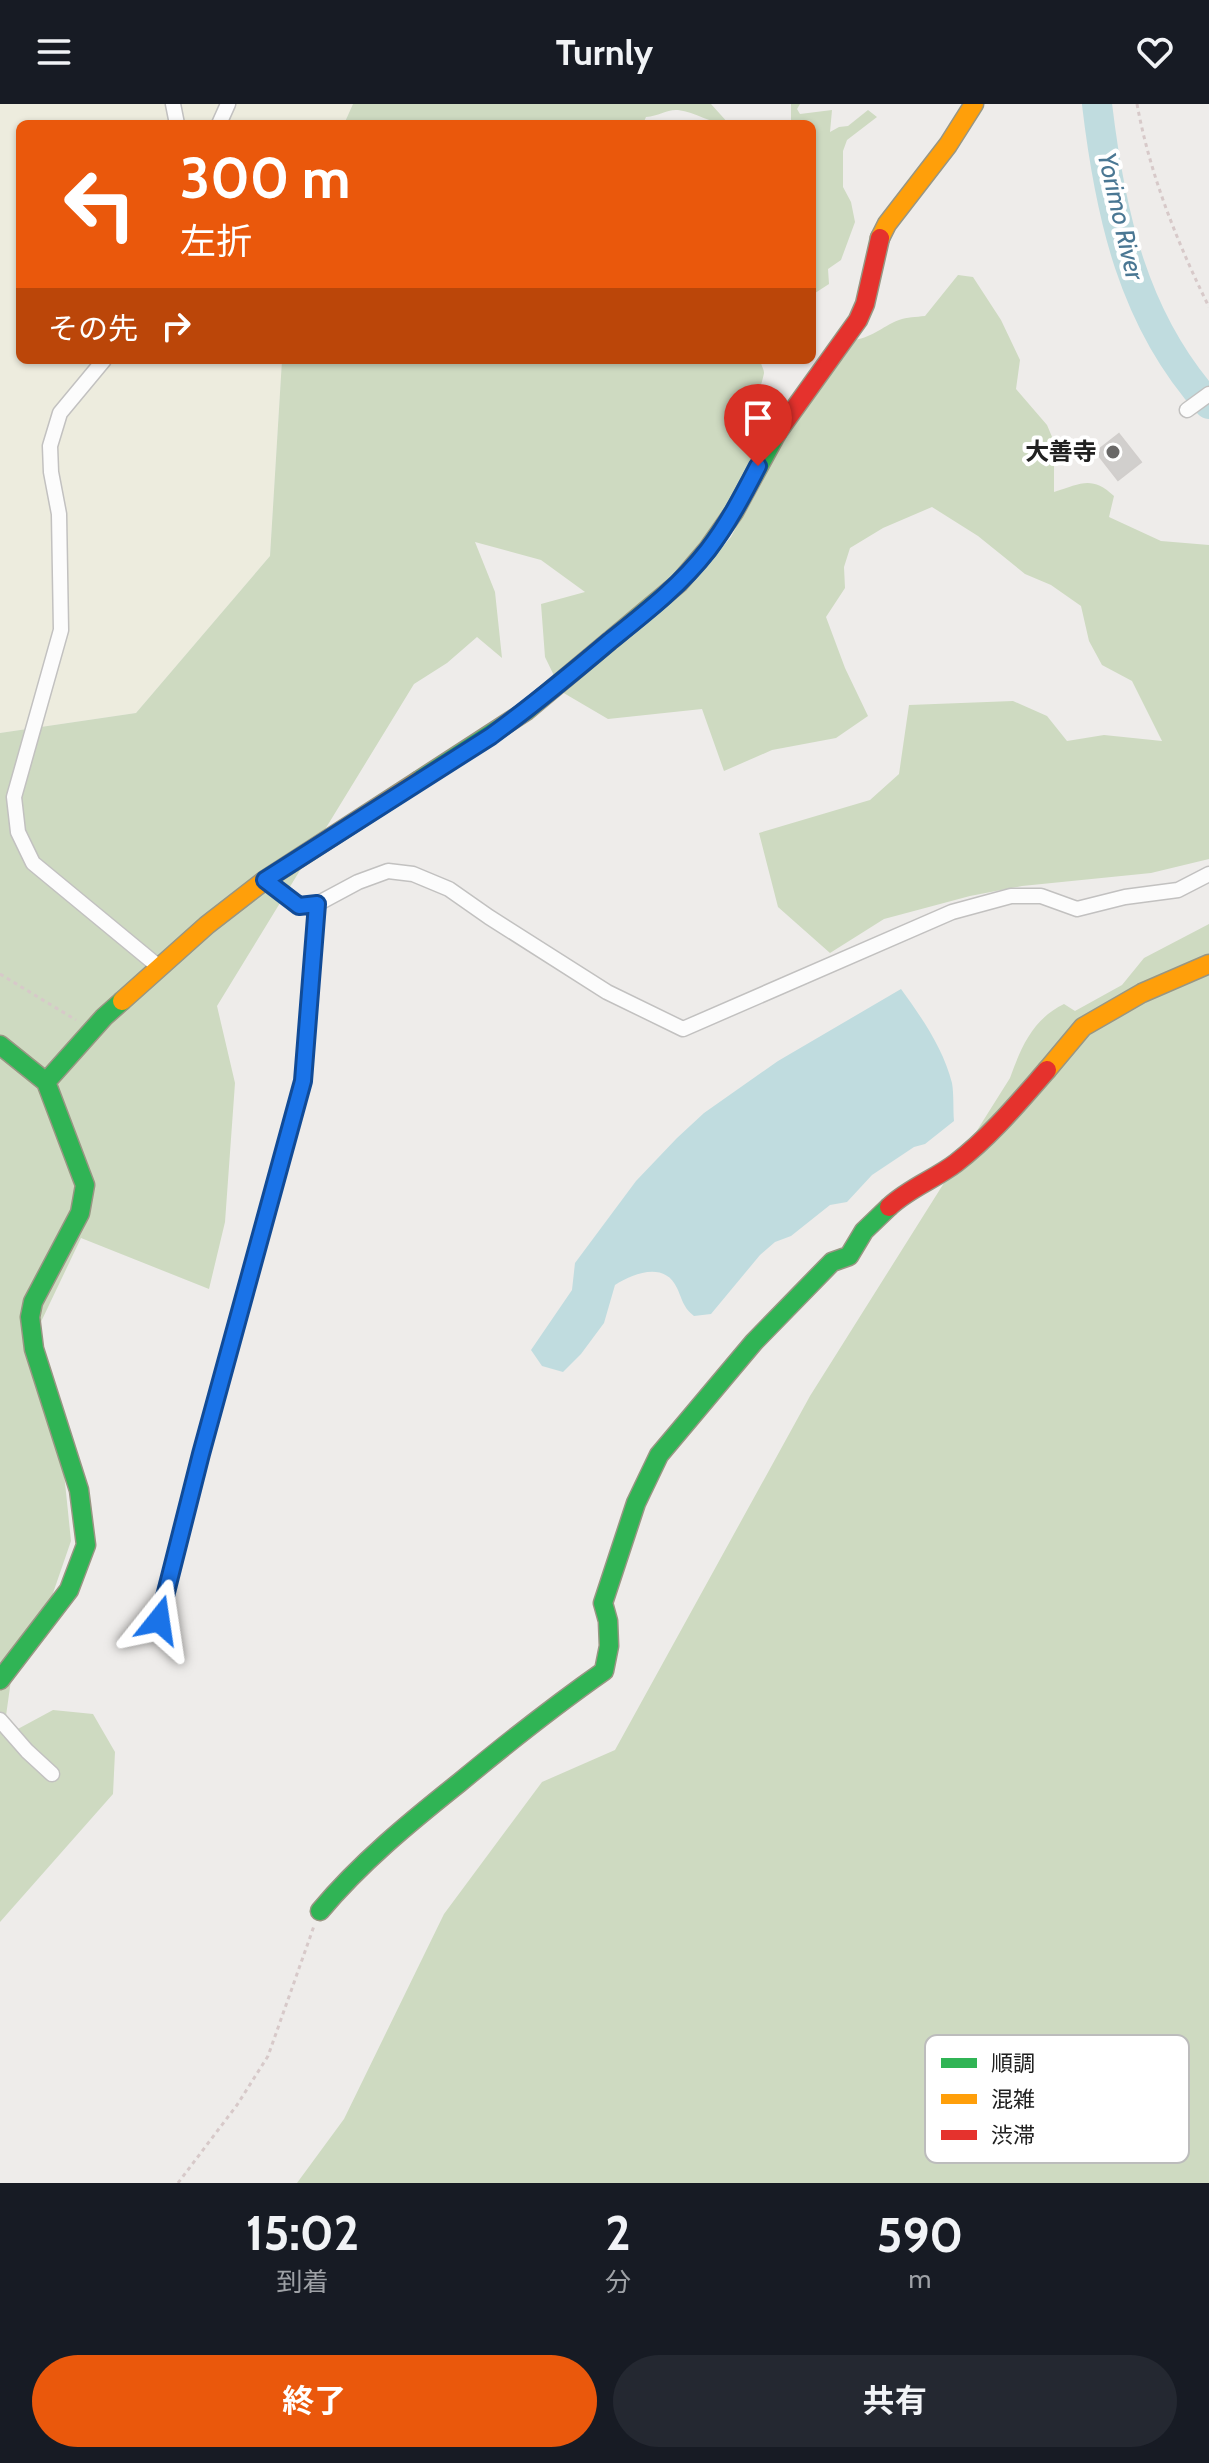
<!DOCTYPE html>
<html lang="ja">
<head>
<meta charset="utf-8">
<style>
  body { margin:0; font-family:Cabin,"Noto Sans JP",sans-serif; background:#242831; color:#f1f3f6; height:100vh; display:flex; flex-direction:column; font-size:30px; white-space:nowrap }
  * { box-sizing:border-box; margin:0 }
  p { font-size:26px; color:#9ea1a6 }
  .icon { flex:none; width:44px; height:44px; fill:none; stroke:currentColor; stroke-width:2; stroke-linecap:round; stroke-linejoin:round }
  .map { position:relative; height:2079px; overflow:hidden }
  .side { display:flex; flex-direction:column; background:#171b24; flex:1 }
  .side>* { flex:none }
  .banner { position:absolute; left:16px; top:16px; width:800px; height:244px; border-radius:12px; box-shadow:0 2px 6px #0004; background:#ea580c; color:#fff; overflow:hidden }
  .pin { position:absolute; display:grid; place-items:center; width:68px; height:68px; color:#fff; margin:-82px -34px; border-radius:50% 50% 50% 0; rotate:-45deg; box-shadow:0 0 8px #0007 }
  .pin .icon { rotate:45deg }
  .me { position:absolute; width:88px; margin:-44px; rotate:15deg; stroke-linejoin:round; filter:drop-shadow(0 0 6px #0008) }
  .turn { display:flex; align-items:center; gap:28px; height:168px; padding:0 32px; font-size:36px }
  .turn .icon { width:104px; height:104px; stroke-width:2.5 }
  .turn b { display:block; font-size:56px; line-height:68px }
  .then { display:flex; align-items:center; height:76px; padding:0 32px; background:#0003; gap:16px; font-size:30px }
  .eta { display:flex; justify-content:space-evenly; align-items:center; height:136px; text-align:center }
  .eta b { font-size:48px; font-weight:700; line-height:56px }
  .cta { display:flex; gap:16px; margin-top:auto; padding:16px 32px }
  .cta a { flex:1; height:92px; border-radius:48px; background:#ea580c; color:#fff; font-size:32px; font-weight:700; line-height:92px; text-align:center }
  .cta a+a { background:#242831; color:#f1f3f6 }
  header { display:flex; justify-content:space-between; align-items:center; height:104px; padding:0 32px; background:#171b24; font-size:36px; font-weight:700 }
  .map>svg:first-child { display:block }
  .farmland { fill:#edecde }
  .forest { fill:#cedac1 }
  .water { fill:#c0dcdf }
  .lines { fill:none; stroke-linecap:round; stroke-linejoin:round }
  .river { stroke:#c0dcdf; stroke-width:30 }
  .building { fill:#d1cfcd; stroke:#d1cecc; stroke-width:2 }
  .street-casing { stroke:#c2c1c0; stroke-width:17 }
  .fast-casing { stroke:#989683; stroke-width:21 }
  .slow-casing { stroke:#989683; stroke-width:21 }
  .jam-casing { stroke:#989683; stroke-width:21 }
  .path { stroke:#d7c9c9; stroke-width:3; stroke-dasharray:4 4; stroke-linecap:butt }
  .street { stroke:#fcfcfc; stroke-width:14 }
  .fast { stroke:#30b455; stroke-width:18 }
  .slow { stroke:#ff9f0a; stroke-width:18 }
  .jam { stroke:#e5322d; stroke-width:18 }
  .route-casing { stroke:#114b97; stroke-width:20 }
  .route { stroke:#1a73e8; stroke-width:14 }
  .poi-dot { fill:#696867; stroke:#fff; stroke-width:3 }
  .labels { text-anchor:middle; stroke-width:8; stroke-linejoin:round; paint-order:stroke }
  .poi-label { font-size:24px; font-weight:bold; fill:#212121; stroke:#fff; text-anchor:end }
  .water-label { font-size:26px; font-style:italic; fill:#4a7793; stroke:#fff }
  .key { fill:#fff; stroke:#bcbcbc; stroke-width:2 }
  .key-label { font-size:22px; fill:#212121 }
</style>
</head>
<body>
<header><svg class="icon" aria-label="menu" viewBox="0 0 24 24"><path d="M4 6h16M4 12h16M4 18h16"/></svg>Turnly<svg class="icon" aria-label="heart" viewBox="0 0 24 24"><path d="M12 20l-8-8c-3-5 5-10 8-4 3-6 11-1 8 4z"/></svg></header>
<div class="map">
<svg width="1209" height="2079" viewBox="0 0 1209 2079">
  <rect width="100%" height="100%" fill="#eeecea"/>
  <path class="farmland" d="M0,0h353l-9,20h-324v236h262l-12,196 -134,157 -136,20z"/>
  <path class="forest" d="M353,0h358l18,20c-19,0 -33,-12 -51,-14 -11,-1 -19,6 -32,7l-3,7h-299z
    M791,0h9l-3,5 3,5 32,-4 -2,22 9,-5 9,-1 20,-16 9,7 -30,23 -4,11v36l8,15 4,20 -14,38 -13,9 1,15 -17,11v-171h-21z
    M958,171l15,2 28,43 19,40 -4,29 31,36 11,26 -4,6v35c27,-8 37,-17 60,4l-5,21 52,24 48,4v314l-58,14 -129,13 -52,10 -86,23 -54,34 -52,-46 -19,-74 111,-33 29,-26 10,-69 104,-4 34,15 20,25 37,-6 58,6 -30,-60 -30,-16 -13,-24 -8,-35 -30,-21 -26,-11 -47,-38 -46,-29 -49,21 -33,20 -6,19 1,21 -19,29 19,51 23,48 -32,22 -64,12 -48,21 -22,-62 -94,10 -46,-27 -17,-35 -4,-53 44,-12 -44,-32 -66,-18 20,50 7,66 -25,-21 -30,26 -33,21 -197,322 18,77 -10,139 -16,67 -128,-51 -42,88 24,137 8,78 -19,55 -40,77 -9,64 50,-27 40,4 22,38 -2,42 -113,128v-1189l136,-20 134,-157 12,-196h478c1,5 4,9 4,13 0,3 -11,39 -12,42l18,9v10l-70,131 18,-13 13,-15 37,-71 16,-24 5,-20 62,-82c20,-1 30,-13 48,-20 8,-3 17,-3 26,-4z
    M1209,820v1259h-912l47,-64 100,-205 98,-132 73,-32 195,-354 200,-318c11,-31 23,-59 54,-74l11,7 47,-26 22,-27z"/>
  <path class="water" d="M901,885c21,29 42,59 51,94 2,12 1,26 2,38l-29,23 -11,3 -42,28 -25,27 -17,3 -39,31 -16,6 -15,13 -49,59 -17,2c-11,-9 -11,-15 -17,-28 -12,-27 -44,-15 -62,-3l-11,38 -23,31 -18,18 -21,-6 -11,-16 41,-60 3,-27 61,-82 41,-43 27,-25 74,-52z"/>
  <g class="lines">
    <path class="river" d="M1097,0c13,110 36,216 112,300"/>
  </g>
  <path class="building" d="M1119,330l22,28 -23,18 -22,-28z"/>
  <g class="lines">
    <defs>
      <path id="street" d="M173,0l4,20
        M219,20l9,-20
        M104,256l-44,53 -10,33 1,26 8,42 2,116 -47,167 4,35 15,31 126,104
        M1187,306l22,-16
        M265,776l34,26 18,-2 41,-22 30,-11 25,3 36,15 40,28 118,75 76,37 269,-117 59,-16h30l36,13 48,-12 53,-7 31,-16
        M159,1516l42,-166 102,-373 14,-177
        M0,1616l27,31 25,23"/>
      <path id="fast" d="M418,677l108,-70 153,-128 29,-34 26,-37 43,-79
        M0,941l46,37
        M0,1576l69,-90 17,-45 -7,-55 -45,-141 -4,-32 3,-15 47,-89 5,-28 -39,-103 58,-65 18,-16
        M320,1807c40,-48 90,-89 139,-128 47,-39 95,-77 145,-112l5,-25 -1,-25 -5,-18 33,-100 23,-48 95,-113 78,-80 17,-6 15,-25 25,-24"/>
      <path id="slow" d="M880,134l7,-14 61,-79 26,-41
        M122,897l85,-76 58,-45 153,-99
        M1047,966l36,-43 59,-34 67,-29"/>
      <path id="jam" d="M777,329l81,-113 7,-16 15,-66
        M889,1103c20,-19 46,-28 67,-44 34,-26 63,-61 91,-93"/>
    </defs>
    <use href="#street" class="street-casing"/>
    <use href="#fast" class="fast-casing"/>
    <use href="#slow" class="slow-casing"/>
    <use href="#jam" class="jam-casing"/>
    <path class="path" d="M1137,0c13,71 40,138 72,203
      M0,870l76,46
      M178,2079l59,-78 31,-49 46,-130"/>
    <use href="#street" class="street"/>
    <use href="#fast" class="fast"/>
    <use href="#slow" class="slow"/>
    <use href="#jam" class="jam"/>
  </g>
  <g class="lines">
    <defs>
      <path id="route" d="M159,1516l42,-166 102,-373 14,-177 -18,2 -34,-26 226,-144c41,-30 80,-62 119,-95 35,-28 70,-55 98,-91 20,-26 35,-55 50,-84"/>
    </defs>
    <use href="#route" class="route-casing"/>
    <use href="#route" class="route"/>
  </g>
  <circle class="poi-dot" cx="1113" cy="348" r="8"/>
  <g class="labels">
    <g class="poi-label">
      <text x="1097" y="356">大善寺</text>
    </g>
    <g class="water-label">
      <text transform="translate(1121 112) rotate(77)" y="9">Yorimo River</text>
    </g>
  </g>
  <rect x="925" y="1931" width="264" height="128" rx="12" class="key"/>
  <rect x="941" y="1954" width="36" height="10" fill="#30b455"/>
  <rect x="941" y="1990" width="36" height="10" fill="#ff9f0a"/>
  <rect x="941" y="2026" width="36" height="10" fill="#e5322d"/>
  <g class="key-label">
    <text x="991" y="1967">順調</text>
    <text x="991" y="2003">混雑</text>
    <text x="991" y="2039">渋滞</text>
  </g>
</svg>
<div class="pin" style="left:758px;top:362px;background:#d93025"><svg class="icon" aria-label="arrive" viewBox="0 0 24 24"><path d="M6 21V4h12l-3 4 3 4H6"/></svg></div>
<svg class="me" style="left:159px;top:1516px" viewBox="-20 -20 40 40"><path d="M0-17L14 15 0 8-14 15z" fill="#1a73e8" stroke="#fff" stroke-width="4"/></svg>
<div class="banner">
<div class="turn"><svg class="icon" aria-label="left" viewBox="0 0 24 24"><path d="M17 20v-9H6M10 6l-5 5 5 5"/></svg><div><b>300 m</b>左折</div></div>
<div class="then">その先<svg class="icon" aria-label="right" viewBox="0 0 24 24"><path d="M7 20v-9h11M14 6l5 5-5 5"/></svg></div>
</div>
</div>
<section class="side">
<div class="eta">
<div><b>15:02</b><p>到着</p></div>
<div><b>2</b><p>分</p></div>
<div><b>590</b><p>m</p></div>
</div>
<div class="cta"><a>終了</a><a>共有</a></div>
</section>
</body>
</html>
